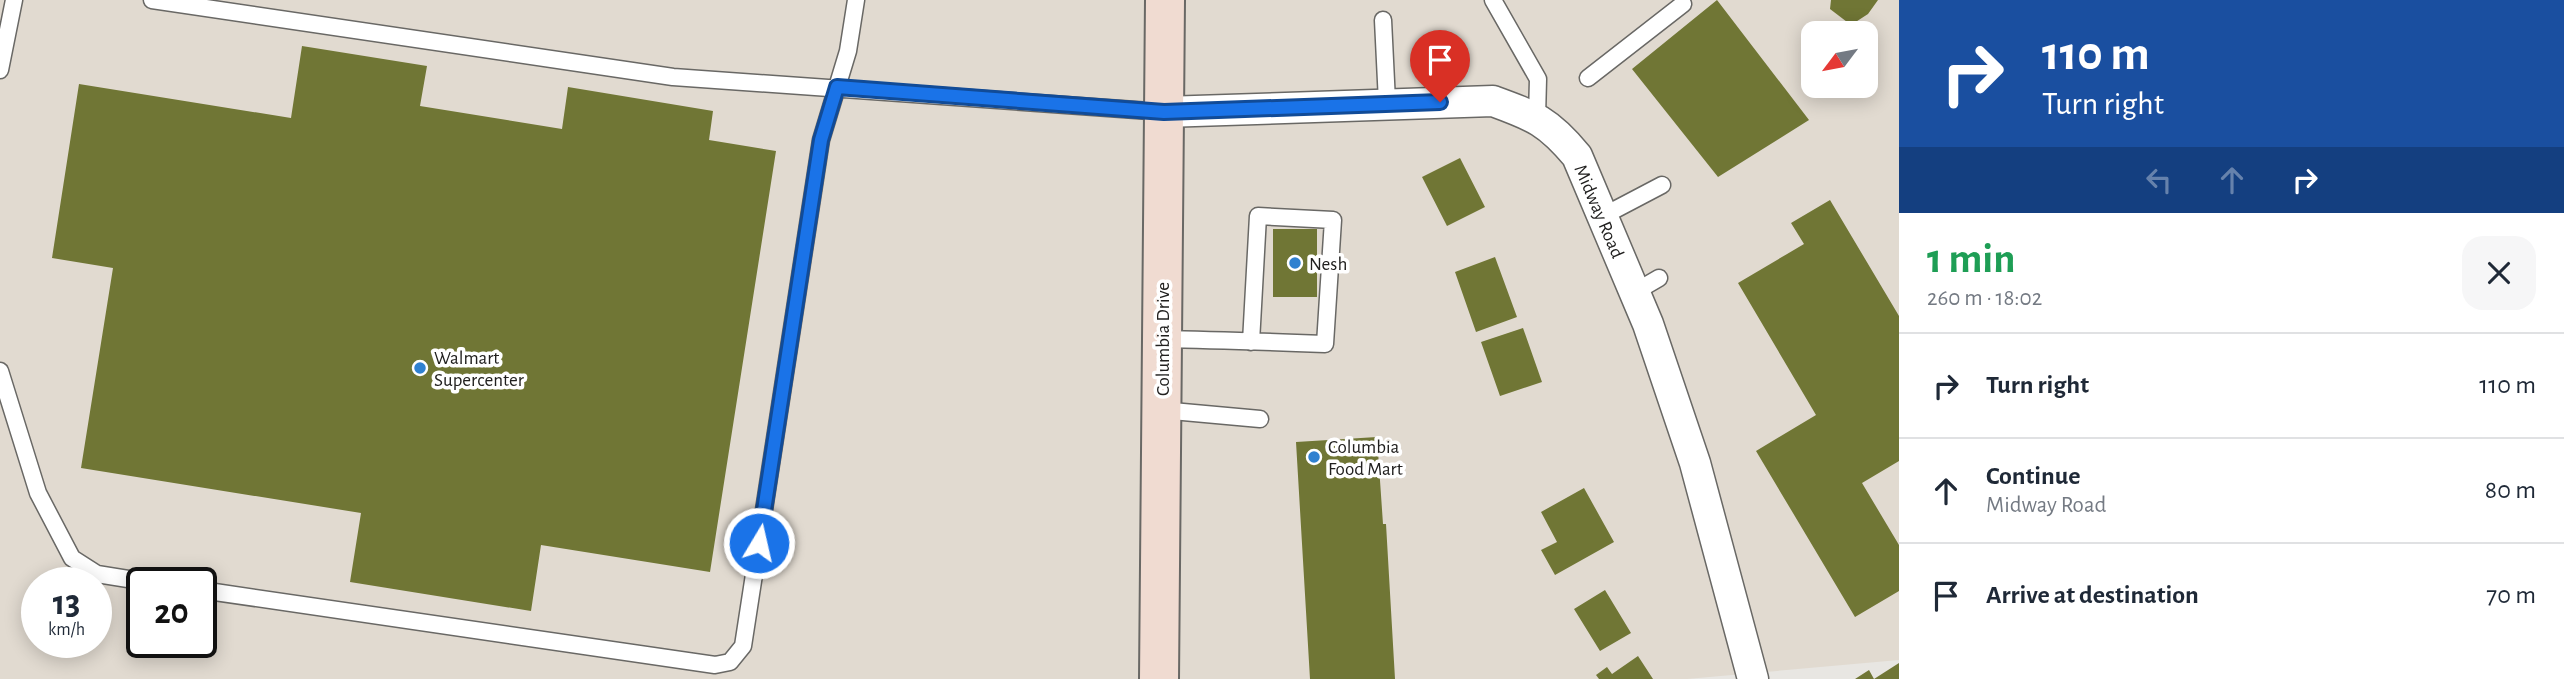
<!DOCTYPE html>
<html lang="en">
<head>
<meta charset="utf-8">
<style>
  body { margin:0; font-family:"Alegreya Sans",sans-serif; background:#f6f6f7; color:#1f2937; height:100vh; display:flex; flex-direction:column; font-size:26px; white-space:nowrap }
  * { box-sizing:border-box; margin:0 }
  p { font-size:23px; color:#747a83 }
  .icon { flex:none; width:38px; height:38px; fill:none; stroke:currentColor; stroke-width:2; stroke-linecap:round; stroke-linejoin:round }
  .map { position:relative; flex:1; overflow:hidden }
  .panel { display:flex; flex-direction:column; background:#fff; width:665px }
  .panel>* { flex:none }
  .top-card { background:#1a4fa0; color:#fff; overflow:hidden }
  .needle { width:46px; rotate:238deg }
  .controls { position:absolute; left:1801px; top:21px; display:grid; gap:14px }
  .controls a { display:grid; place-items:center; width:77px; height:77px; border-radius:14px; background:#fff; box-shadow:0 4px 18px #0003; font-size:35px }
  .speed { position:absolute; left:21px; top:567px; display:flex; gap:14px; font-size:35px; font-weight:700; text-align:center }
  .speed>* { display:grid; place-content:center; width:91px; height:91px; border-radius:50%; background:#fff; box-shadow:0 4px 18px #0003; line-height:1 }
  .speed small { font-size:18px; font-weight:400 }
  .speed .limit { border:4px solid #111; border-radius:10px; background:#fff; color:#111 }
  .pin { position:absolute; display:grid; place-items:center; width:60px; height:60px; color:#fff; margin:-72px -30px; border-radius:50% 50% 50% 0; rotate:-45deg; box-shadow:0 0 7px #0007 }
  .pin .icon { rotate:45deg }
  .me { position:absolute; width:77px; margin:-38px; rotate:9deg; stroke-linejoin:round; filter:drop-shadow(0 0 5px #0008) }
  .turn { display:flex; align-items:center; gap:24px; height:147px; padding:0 28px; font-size:32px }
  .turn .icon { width:91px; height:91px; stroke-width:2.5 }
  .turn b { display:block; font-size:49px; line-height:60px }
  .lanes { display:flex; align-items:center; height:66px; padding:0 28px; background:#0003; justify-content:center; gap:35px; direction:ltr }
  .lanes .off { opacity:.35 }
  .round { display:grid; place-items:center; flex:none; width:74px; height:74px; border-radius:21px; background:#f6f6f7 }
  .headline { display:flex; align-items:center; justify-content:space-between; height:119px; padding:0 28px }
  h1 { font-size:42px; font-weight:700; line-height:52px; color:#1e9e55 }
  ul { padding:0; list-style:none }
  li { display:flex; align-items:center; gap:21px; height:105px; padding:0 28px; border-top:2px solid #e0e1e3 }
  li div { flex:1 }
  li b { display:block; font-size:26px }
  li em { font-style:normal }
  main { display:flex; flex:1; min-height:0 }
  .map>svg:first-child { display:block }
  .built { fill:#e1dad0; fill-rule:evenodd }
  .building { fill:#707635 }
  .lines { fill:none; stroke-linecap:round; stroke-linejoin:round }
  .lane-casing { stroke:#696865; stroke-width:19 }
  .street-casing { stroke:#696865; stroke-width:33 }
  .secondary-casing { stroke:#696865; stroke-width:42 }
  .lane { stroke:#fff; stroke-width:16 }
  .street { stroke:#fff; stroke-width:30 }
  .secondary { stroke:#f0dbd1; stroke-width:38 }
  .route-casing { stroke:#114b97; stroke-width:18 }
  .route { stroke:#1a73e8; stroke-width:12 }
  .poi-dot { fill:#3081d0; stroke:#fff; stroke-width:2.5 }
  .labels { text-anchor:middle; stroke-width:7; stroke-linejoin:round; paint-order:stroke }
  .street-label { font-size:19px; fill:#21201f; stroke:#fff }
  .poi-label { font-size:19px; fill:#21201f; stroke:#fff; text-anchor:start }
</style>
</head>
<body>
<main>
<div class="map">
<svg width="1899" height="679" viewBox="0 0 1899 679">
  <rect width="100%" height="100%" fill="#e8e6e2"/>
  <path class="built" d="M0,0h1899v660l-212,19h-1687zM1813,33h53v53h-53zM37,583h59v59h-59zM142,583h59v59h-59z"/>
  <path class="building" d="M1717,0l92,120 -91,57 -86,-108z
    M1831,0h47l-10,14 -17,11 -21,-16z
    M302,46l125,20 -7,40 142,23 6,-42 145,24 -4,29 67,11 -66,421 -169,-27 -10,66 -181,-29 11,-69 -280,-45 32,-200 -61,-10 27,-174 212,34z
    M1460,158l25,49 -38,19 -25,-49z
    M1830,200l69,116v145l-37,22 37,62v46l-44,26 -99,-166 60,-36 -78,-132 66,-39 -13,-21z
    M1273,229h44v68h-44z
    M1495,257l22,60 -41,15 -21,-60z
    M1523,328l19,54 -42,14 -19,-54z
    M1377,437l6,87h3l9,155h-85l-14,-237z
    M1584,488l30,54 -59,33 -14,-25 16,-8 -16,-30z
    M1605,590l26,43 -31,18 -26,-42z
    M1638,656l15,23h-54l-3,-4 11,-8 5,7z
    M1899,663v16h-44l14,-9 5,9z"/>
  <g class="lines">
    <defs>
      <path id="lane" d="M152,0l521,77 491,35
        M1493,0l45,79 -1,38
        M1383,20l4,82
        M0,70l14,-70
        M1588,78l95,-74
        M1603,216l59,-31
        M1635,292l24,-14
        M1162,339c54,1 109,3 163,5l8,-124 -75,-4 -7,126
        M0,371l38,122 34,65 25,16 56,9
        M1161,410l99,9
        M201,590l514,75 15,-3 13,-16 78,-506 27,-89 8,-51"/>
      <path id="street" d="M1164,112l329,-11c41,15 55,20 84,55l71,168 47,139 58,216"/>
      <path id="secondary" d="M1159,679l6,-679"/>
    </defs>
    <use href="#lane" class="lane-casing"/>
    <use href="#street" class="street-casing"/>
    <use href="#secondary" class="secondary-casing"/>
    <use href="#lane" class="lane"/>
    <use href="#street" class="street"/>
    <use href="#secondary" class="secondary"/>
  </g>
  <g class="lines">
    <defs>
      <path id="route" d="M759,543l62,-403 16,-53 327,25 276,-10"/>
    </defs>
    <use href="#route" class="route-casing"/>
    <use href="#route" class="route"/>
  </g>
  <g class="poi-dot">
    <circle cx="1295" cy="263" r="7"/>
    <circle cx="420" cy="368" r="7"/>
    <circle cx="1314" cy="457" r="7"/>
  </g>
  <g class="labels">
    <g class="street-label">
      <text transform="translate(1600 211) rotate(67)" y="7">Midway Road</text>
      <text transform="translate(1162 339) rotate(-90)" y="7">Columbia Drive</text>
    </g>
    <g class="poi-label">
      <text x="1309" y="270">Nesh</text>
      <text x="434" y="364">Walmart<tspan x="434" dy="22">Supercenter</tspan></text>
      <text x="1328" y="453">Columbia<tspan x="1328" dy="22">Food Mart</tspan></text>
    </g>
  </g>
</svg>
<div class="controls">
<a><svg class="needle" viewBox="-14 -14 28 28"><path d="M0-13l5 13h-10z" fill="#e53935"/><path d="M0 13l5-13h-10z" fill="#747a83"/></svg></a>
</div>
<div class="speed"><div>13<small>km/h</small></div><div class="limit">20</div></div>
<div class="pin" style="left:1440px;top:102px;background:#d93025"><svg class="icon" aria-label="arrive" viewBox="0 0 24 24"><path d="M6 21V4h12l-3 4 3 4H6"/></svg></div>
<svg class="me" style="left:759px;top:543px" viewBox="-20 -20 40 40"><circle r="17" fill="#1a73e8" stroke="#fff" stroke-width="3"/><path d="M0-11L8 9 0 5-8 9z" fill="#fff"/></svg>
</div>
<section class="panel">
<div class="top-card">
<div class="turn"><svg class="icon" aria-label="right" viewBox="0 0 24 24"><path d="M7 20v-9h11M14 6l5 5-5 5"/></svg><div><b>110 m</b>Turn right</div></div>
<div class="lanes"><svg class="icon off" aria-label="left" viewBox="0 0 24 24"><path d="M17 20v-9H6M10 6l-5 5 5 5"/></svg><svg class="icon off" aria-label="ahead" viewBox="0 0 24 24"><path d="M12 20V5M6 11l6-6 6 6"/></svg><svg class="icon" aria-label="right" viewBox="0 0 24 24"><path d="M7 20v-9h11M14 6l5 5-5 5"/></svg></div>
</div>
<div class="headline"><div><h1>1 min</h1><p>260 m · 18:02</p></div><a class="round"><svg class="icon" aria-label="close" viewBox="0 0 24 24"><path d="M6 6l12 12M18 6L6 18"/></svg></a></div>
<ul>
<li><svg class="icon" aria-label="right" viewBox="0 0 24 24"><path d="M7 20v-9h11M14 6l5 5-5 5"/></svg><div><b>Turn right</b></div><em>110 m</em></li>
<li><svg class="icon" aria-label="ahead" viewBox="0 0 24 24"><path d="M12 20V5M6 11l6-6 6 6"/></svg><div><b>Continue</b><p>Midway Road</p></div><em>80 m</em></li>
<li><svg class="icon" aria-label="arrive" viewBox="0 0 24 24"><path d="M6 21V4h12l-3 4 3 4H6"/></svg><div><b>Arrive at destination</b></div><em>70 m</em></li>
</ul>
</section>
</main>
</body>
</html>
